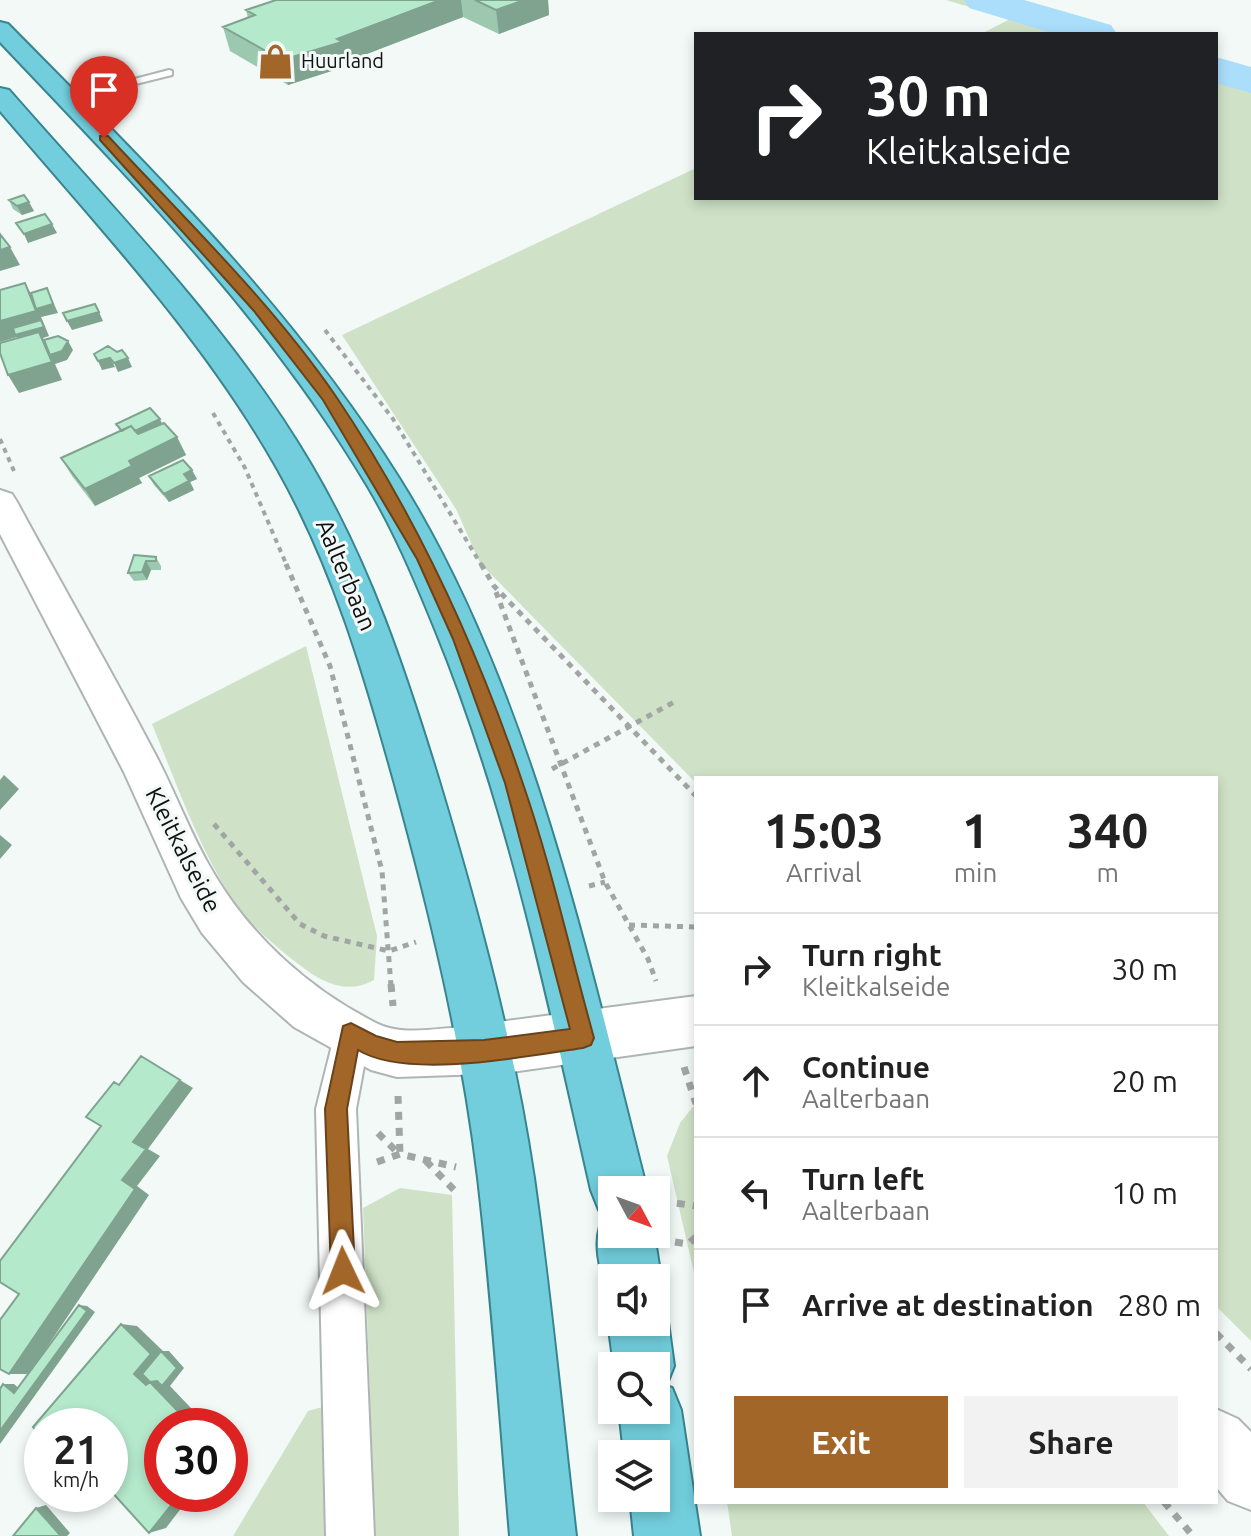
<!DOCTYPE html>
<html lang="en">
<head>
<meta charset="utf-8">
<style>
  body { margin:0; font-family:Ubuntu,sans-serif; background:#f2f2f2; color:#222; height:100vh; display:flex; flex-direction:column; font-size:30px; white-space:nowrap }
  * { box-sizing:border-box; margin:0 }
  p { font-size:26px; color:#767676 }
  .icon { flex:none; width:44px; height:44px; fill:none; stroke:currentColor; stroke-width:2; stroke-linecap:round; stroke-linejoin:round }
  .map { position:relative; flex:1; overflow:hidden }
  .side { position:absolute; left:694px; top:776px; width:524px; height:728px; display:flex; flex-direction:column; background:#fff; border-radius:0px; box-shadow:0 4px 12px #0003 }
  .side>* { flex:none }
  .banner { position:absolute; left:694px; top:32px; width:524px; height:168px; border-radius:0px; box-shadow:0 4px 12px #0003; background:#202124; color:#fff; overflow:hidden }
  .needle { width:52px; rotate:131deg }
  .fabs { position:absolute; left:598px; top:1176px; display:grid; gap:16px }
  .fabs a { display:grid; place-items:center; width:72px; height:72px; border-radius:0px; background:#fff; box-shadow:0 4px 12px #0003; font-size:40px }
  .speed { position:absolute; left:24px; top:1408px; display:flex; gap:16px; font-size:40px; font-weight:700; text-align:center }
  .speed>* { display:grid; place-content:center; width:104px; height:104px; border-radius:50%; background:#fff; box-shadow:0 4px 12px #0003; line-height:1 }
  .speed small { font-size:20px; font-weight:400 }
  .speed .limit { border:12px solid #d22; background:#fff; color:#111 }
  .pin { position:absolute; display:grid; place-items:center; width:68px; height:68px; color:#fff; margin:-82px -34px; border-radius:50% 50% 50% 0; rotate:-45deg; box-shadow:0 0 8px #0007 }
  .pin .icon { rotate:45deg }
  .me { position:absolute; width:88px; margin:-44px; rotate:358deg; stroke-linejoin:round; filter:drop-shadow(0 0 6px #0008) }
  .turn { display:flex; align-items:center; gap:28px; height:168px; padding:0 40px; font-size:36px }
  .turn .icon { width:104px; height:104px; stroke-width:2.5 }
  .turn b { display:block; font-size:56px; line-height:68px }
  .eta { display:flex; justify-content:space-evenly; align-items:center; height:136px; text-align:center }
  .eta b { font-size:48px; font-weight:600; line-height:56px }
  .button { display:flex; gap:16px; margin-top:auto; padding:16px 40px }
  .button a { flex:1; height:92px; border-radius:0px; background:#a26628; color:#fff; font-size:32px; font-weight:600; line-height:92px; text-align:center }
  .button a+a { background:#f2f2f2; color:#222 }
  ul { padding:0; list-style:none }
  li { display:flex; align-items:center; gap:24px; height:112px; padding:0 40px; border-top:2px solid #e0e0e0 }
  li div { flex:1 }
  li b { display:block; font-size:30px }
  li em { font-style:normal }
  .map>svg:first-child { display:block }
  .green { fill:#cfe2c7 }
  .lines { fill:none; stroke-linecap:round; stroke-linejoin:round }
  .river { fill:#abdefb; fill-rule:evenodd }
  .service-casing { stroke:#afb5b4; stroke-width:4 }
  .minor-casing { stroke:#afb5b4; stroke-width:4 }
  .tertiary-casing { stroke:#afb5b4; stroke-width:4 }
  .secondary-casing { stroke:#afb5b4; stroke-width:4 }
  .trunk-casing { stroke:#38848f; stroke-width:4 }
  .path-far2 { stroke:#a1a6a5; stroke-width:4; stroke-dasharray:5 5; stroke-linecap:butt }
  .path-far1 { stroke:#a1a6a5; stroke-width:5; stroke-dasharray:6 6; stroke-linecap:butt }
  .path { stroke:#a1a6a5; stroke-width:7; stroke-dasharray:8 8; stroke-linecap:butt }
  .service { fill:#fff; fill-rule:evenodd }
  .minor { fill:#fff; fill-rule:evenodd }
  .tertiary { fill:#fff; fill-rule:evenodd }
  .secondary { fill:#fff; fill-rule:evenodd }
  .trunk { fill:#72cedc; fill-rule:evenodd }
  .wall { fill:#9cc8af }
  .shaded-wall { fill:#7fa38f }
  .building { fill:#b5e9cc; stroke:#7fa38f; stroke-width:2 }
  .route { fill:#a26628; stroke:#69421a; stroke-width:2 }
  .labels { text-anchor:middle; stroke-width:6; stroke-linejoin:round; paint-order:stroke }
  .far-poi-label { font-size:20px; fill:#0f1111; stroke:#f2f9f7; text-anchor:start }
  .street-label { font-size:24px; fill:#0f1111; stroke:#f2f9f7 }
</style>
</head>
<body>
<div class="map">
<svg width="1251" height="1536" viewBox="0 0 1251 1536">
  <rect width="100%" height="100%" fill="#f2f9f7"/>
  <path class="green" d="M946,0h58l113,34h-136l29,-15z
    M1216,64l35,10v1267l-35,-35v-528h-520v5l-216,-220 -24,-54 -114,-174 354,-167v30h520z
    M306,646l71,290 -3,44c-26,15 -51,3 -73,-14 -25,-19 -53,-42 -70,-69 -34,-53 -55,-115 -79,-173z
    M696,1103v178l-29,-125 13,-33z
    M400,1188l52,7 7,341h-226l75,-125 62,-17 -7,-186z
    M727,1502h416l26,34h-437z"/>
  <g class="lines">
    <path class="river" d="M964,0h60l87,25 6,9h-62l-86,-26z
      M1216,57l35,10v26l-35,-10z"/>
    <defs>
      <path id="service" d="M169,70l3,1v4l-105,26 -5,-3z"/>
      <path id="minor" d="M351,1015l13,6 6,13 -14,75 18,427h-48l-10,-427 22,-88z"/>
      <path id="tertiary" d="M0,490l12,4 5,8c45,83 93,166 137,250 21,39 36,82 59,120 38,65 96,117 163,151 38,19 85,-6 125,10l7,17 -7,17 -17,7 -87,3 -26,-7 -77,-43 -51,-45 -41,-49 -21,-35 -57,-126 -124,-238z"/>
      <path id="secondary" d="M696,996v50l-212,30 -18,-8 -8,-18 8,-18 18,-8z
        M1216,1409l22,10 13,13v78l-23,-9 -12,-14z"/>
      <path id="trunk" d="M0,22l8,2c141,143 284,283 391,454 130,207 188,477 248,712h-35v44h42l7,44 -5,13v-13h-44v21c-12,-24 -23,-63 -5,-86l-8,-3 -8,-20c-43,-189 -82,-381 -156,-561 -20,-49 -41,-99 -68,-144 -99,-166 -234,-303 -367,-443z
        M0,88l9,2c104,119 220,236 301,373 60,101 95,207 129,318 39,130 75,262 95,397 17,119 28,239 42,358h-66c-10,-119 -18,-239 -32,-358 -16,-134 -48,-266 -84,-397 -30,-108 -61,-214 -117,-313 -74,-131 -180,-243 -277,-357z
        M656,1300l12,22 6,44 -8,20 6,2 9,22 19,126h-66l-4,-38h26v-44h-32l-5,-44h37v-44h-42l-6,-44 4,-9v9h44z"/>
    </defs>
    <use href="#service" class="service-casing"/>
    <use href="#minor" class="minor-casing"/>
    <use href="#tertiary" class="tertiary-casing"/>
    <use href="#secondary" class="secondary-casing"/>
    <use href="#trunk" class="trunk-casing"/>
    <path class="path-far2" d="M325,330l68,89 89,147
      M213,413l32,55 42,98
      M0,439l14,32"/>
    <path class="path-far1" d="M286,564l44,102 52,205 9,115
      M481,564l13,22 202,210
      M496,592l109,290 43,77 8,22
      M552,769l122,-67
      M214,824l86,100 24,12 65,15 27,-9
      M589,886l16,-4
      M629,925l67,2"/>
    <path class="path" d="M391,984l2,22
      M684,1067l12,37
      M398,1096l2,58
      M378,1133l21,21
      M426,1161l32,33
      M377,1162l23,-8 56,13
      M661,1201l35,5
      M675,1242l13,2 8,-7
      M1216,1333l35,36
      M1164,1502l29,34"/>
    <use href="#service" class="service"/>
    <use href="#minor" class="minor"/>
    <use href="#tertiary" class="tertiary"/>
    <use href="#secondary" class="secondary"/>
    <use href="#trunk" class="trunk"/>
  </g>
  <path class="wall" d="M276,0h272l1,15 -50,19 -36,-17 -117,45 1,4 -59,19 -58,-34 -7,-24 25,-9 -2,-8z
    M9,200l25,11 -12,4 -9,-6z
    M116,424h46l15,13 9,18 -47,23 3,5 -47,23 -23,-30 -11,-18 59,-27z
    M149,476l48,3 -7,3 4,8 -25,12 -15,-17z
    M134,555l22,2 5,9v4h-10l-4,10 -13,1 -6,-8z"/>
  <path class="shaded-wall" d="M440,0h21l2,17 -117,45 1,4 -59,19 -6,-25z
    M524,0h24l1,15 -50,19 -3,-24z
    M29,202l5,9 -12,4 -5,-9z
    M52,224l5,9 -29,10 -4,-9z
    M10,247l10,18 -20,6v-21z
    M25,283l10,18 12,-13 11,25 -17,4 8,19 -6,2 6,11 19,-8 5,9 -6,10 -12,4 7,16 -43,13 -11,-18 13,-31 -4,-7 -17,5v-21z
    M99,312l4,9 -31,9 -5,-9z
    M110,358l5,9 -13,3 -4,-9z
    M128,358l4,9 -14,5 -4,-9z
    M160,419l4,9 -34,16 -4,-9z
    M177,437l9,18 -47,23 3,5 -47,23 -10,-17 44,-28z
    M192,470l5,9 -7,3 4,8 -25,12 -5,-8 20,-20z
    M146,561l5,9 -4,10 -5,-8z
    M4,775l15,14 -19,21v-30z
    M0,835l12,10 -12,14z
    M180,1080l13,8 -45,61 12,7 -23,30 12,9 -120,179h-20l113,-194 11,-38z
    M79,1305l8,1 8,6 -95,132v-13z
    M121,1324l16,2 26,25h6l15,17 -14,18 38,40h-16l-58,-52z
    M3,1384h11l10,9h-10z
    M180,1494h12l-26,34 -17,5z
    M46,1505l24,28 -3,3h-7l-24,-28z"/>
  <path class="building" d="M276,0h164l-103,39 5,3 -60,18 -59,-33 32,-12 -9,-5z
    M475,0h49l-28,10z
    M24,195l5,7 -12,4 -8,-6z
    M45,214l7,10 -28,10 -8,-11z
    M0,234l10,13 -10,3z
    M25,283l11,28 -36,10v-31z
    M47,288l6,16 -17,5 -5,-16z
    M95,304l4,8 -32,9 -4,-8z
    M41,320l3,7 -29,8 -2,-7z
    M39,332l13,30 -44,13 -8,-22v-10z
    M58,336l10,5 -6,10 -12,4 -6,-15z
    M108,346l9,6 5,-2 6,8 -14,5 -4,-5 -12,3 -4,-7z
    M150,408l10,11 -25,12 -4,-5 -9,5 -6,-7z
    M164,423l13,14 -48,24 3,5 -47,23 -24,-31 70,-32 7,8z
    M183,460l9,10 -8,4 5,7 -25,13 -15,-18z
    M134,555l22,2v4h-10l-4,11 -14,1z
    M141,1056l39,24 -47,62 13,7 -24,31 13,9 -126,185 -9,-5v-49l19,-26 -19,-12v-21l101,-135 -15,-9 28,-35 5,3z
    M79,1305l8,6 -87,120v-42l3,-5 11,9z
    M121,1324l30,30 -17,20 12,11 4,-3 42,44h-30v68h18l-31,39 -39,-43v-64h-68v12l-9,-11z
    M161,1351l16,17 -15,18 -5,-5 -7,1 -8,-8z
    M36,1508l24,27v1h-47z"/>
  <path class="route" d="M100,136h8c77,83 162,165 227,259 81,120 141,250 187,386 29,83 48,171 72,257l-3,7 -8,3c-56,8 -176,32 -225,2l-11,59 8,162 -4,8 -8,4 -9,-4 -3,-8 -6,-162 18,-83 8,-3 25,13 21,6 87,-2 86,-11 -65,-246 -52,-144 -36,-80 -94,-159 -69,-89 -154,-171z"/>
  <defs>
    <symbol id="shop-bare" viewBox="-9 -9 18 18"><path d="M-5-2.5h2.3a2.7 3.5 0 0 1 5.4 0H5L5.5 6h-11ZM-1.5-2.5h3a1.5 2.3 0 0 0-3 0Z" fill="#a26628" stroke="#f2f9f7" stroke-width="2.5" paint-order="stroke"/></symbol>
  </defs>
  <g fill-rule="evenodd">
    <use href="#shop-bare" x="250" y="36" width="51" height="51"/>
  </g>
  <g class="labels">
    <g class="far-poi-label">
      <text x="301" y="68">Huurland</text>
    </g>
    <g class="street-label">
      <text transform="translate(346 575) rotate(67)" y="8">Aalterbaan</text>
      <text transform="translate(183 850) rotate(63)" y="8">Kleitkalseide</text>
    </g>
  </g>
</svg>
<div class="fabs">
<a><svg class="needle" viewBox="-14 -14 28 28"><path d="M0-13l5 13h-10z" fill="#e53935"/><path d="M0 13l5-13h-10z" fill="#767676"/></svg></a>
<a><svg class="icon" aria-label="sound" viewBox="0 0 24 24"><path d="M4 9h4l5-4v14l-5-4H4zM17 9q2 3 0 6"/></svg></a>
<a><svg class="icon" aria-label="search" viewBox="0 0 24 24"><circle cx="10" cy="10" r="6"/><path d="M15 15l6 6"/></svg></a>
<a><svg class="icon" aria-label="layers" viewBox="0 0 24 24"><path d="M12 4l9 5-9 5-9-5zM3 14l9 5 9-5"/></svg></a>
</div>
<div class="speed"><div>21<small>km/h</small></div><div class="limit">30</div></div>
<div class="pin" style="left:104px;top:138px;background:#d93025"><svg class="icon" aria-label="arrive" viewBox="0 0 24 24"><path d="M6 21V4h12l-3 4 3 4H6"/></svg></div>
<svg class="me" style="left:343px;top:1271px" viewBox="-20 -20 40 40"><path d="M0-17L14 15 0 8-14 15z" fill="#a26628" stroke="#fff" stroke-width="4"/></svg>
<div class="banner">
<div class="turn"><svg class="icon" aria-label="right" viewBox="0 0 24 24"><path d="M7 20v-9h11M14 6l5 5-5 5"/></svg><div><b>30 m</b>Kleitkalseide</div></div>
</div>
<section class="side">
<div class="eta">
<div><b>15:03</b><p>Arrival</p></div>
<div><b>1</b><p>min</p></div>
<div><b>340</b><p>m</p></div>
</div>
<ul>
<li><svg class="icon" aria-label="right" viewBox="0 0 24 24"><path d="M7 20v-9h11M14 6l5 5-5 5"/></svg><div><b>Turn right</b><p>Kleitkalseide</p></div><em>30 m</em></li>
<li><svg class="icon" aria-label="ahead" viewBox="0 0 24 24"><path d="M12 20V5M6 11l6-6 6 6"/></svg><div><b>Continue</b><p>Aalterbaan</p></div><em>20 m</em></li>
<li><svg class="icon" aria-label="left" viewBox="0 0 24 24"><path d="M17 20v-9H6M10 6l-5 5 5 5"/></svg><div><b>Turn left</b><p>Aalterbaan</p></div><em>10 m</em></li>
<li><svg class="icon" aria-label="arrive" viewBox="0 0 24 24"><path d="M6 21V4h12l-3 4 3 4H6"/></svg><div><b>Arrive at destination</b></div><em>280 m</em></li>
</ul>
<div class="button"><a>Exit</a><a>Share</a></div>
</section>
</div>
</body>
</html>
